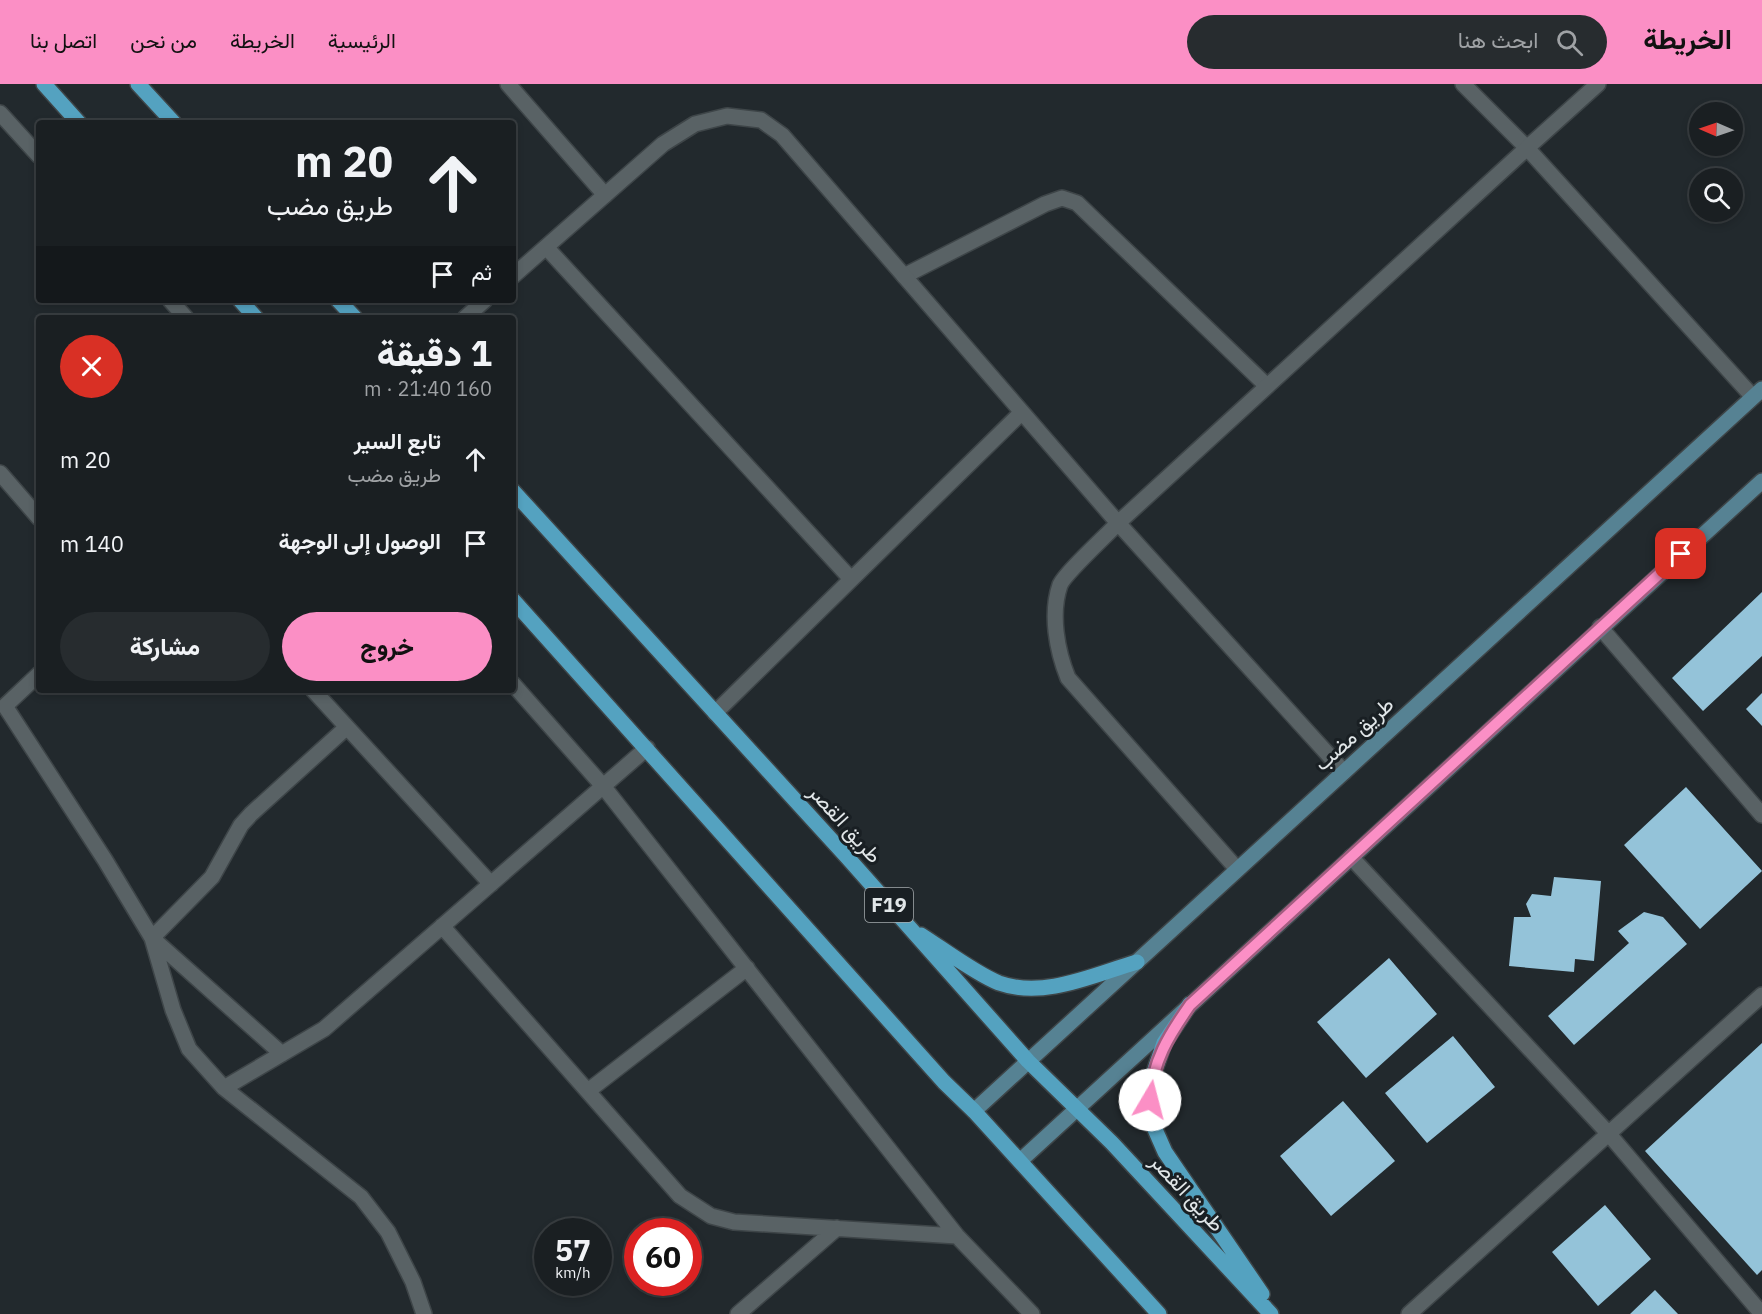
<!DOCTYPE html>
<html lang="ar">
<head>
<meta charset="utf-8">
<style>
  body { margin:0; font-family:"IBM Plex Sans",Vazirmatn,sans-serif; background:#272c2f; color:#f1f3f6; direction:rtl; height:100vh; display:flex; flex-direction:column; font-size:22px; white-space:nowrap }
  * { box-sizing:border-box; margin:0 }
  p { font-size:20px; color:#9fa2a5 }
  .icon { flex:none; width:33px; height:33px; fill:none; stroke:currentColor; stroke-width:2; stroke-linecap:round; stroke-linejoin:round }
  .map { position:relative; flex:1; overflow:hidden; direction:ltr }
  .drawer { position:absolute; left:36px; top:231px; width:480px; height:378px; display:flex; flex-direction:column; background:#1a1f22; border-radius:6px; box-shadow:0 3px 9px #0003,0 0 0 2px #383d40; direction:rtl }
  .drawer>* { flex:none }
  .banner { position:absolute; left:36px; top:36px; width:480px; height:183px; border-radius:6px; box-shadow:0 3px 9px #0003,0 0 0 2px #383d40; direction:rtl; background:#1a1f22; color:#f1f3f6; overflow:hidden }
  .needle { width:39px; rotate:272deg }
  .controls { position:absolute; left:1689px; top:18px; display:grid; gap:12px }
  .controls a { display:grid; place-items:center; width:54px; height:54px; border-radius:50%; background:#1a1f22; box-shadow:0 3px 9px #0003,0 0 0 2px #383d40; font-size:30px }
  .speed { position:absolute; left:534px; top:1134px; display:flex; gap:12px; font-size:30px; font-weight:700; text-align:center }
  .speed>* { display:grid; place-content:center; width:78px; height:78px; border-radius:50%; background:#1a1f22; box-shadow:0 3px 9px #0003,0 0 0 2px #383d40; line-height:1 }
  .speed small { font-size:15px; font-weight:400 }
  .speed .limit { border:9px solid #d22; background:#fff; color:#111 }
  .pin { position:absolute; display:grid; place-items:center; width:51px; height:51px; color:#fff; margin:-26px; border-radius:12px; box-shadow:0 3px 9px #0006 }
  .me { position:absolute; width:66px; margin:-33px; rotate:8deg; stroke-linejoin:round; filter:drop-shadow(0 0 4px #0008) }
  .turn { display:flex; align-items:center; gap:21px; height:126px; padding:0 24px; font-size:27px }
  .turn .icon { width:78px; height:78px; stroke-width:2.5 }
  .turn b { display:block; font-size:42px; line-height:51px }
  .then { display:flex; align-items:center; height:57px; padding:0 24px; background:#0003; gap:12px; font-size:22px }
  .round { display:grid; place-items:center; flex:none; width:63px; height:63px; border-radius:32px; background:#272c2f }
  .overview { display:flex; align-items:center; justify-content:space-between; height:102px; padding:0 24px }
  h1 { font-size:36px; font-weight:800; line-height:45px }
  .cta { display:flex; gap:12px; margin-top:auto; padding:12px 24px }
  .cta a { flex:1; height:69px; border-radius:36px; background:#fb8fc5; color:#111; font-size:24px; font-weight:800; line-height:69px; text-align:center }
  .cta a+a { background:#272c2f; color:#f1f3f6 }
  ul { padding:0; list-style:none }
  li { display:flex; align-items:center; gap:18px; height:84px; padding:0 24px }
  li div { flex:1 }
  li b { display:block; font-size:22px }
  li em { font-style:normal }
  header { display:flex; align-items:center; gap:36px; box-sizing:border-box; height:84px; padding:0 30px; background:#fb8fc5; color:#111 }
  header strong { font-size:28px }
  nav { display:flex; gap:33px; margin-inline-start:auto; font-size:21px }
  .search { width:420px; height:54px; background:#272c2f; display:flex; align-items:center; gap:15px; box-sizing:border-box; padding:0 21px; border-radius:33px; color:#9fa2a5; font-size:22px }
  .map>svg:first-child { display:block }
  .building { fill:#94c3d9 }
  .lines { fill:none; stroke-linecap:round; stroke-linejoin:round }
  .lane-casing { stroke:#3e4548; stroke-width:18 }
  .street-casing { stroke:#3e4548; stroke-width:18 }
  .secondary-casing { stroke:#3e4548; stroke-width:18 }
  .primary-casing { stroke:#3e4548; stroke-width:18 }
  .lane { stroke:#596265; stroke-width:15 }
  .street { stroke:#596265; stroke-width:15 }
  .secondary { stroke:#568293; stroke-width:15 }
  .primary { stroke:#54a2c0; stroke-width:15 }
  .route-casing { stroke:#a35d80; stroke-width:15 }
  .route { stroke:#fb8fc5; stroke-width:10 }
  .labels { text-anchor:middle; stroke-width:6; stroke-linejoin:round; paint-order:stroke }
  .shield { fill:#191f23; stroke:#a5aaad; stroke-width:1.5 }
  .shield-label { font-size:20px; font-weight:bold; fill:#e1e6e8 }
  .street-label { font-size:21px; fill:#e1e6e8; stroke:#191f23 }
</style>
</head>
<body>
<header>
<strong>الخريطة</strong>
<div class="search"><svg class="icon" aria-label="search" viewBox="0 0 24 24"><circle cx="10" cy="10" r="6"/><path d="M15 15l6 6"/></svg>ابحث هنا</div>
<nav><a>الرئيسية</a><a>الخريطة</a><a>من نحن</a><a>اتصل بنا</a></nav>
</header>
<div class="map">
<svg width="1762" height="1230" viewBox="0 0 1762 1230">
  <rect width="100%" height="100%" fill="#22292d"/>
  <path class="building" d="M1762,508v64l-59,55 -31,-33z
    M1762,609v33l-16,-17z
    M1686,703l76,84 -62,58 -76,-84z
    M1554,793l47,4 -7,80 -19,-2 -1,13 -65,-6 5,-49h17l-5,-13 6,-10 19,2z
    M1644,828l19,5 24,27 -113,101 -26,-29 81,-73 -11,-12z
    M1389,874l48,56 -71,64 -49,-56z
    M1453,952l42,51 -68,56 -42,-50z
    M1762,959v227l-5,5 -112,-124z
    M1343,1017l52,60 -64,55 -51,-60z
    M1605,1121l46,54 -53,47 -46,-54z
    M1655,1206l23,24h-48z"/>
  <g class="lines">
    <defs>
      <path id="lane" d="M508,0l97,111
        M1463,0l64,64
        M0,29l39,43
        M904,192l141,-72 17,-6 15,5 190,183
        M170,216l16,18
        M0,389l39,45
        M39,590l-34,32 100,154 47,78 130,116
        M513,600l90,102 354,450 75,78
        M313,606l178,194
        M347,643l-96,87 -10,11 -29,52 -60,61 21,72 16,39 35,39 137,109 27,35 25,50 11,32
        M442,842l238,270 31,20 23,6 223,14
        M224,1004l100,-59 323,-281
        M588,1007l159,-123
        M738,1230l99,-86"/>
      <path id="street" d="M1598,0l-71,64 226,249
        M546,163l305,332
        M513,192l150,-132 32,-20 32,-8 34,4 21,15 336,388c-11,12 -53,50 -58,62 -10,29 -3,66 8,93l169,191
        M465,234l20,-18
        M1600,543l162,188
        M715,629l307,-301
        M1344,688l-226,-249 409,-375
        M1351,773l257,276 154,181
        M1409,1230l353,-319"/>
      <path id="secondary" d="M974,1027l788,-722
        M1020,1077l742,-680"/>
      <path id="primary" d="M44,0l35,39
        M138,0l36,39
        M240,216l16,18
        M338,216l17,18
        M513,407l334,366 181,204 84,82 159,171
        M513,516l431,482 30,29 185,203
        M921,851c22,14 55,39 78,48 45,16 94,-8 138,-21
        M1190,920l-26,39 -13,38 -1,37 15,34 97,142"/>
    </defs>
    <use href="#lane" class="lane-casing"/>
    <use href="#street" class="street-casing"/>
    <use href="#secondary" class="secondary-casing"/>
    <use href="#primary" class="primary-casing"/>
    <use href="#lane" class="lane"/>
    <use href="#street" class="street"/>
    <use href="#secondary" class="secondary"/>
    <use href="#primary" class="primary"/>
  </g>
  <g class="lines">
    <defs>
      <path id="route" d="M1150,1016c2,-38 19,-65 40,-95l491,-451"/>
    </defs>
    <use href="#route" class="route-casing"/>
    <use href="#route" class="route"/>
  </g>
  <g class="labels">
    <rect class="shield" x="865" y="804" width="48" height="34" rx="4.5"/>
    <g class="shield-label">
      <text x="889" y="828">F19</text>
    </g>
    <g class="street-label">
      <text transform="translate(1354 650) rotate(-42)" y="7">طريق مضب</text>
      <text transform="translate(845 740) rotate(48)" y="7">طريق القصر</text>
      <text transform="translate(1187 1109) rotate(47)" y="7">طريق القصر</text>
    </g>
  </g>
</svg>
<div class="controls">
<a><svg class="needle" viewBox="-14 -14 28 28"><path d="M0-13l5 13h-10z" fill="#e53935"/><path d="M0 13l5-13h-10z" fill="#9fa2a5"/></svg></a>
<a><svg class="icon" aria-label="search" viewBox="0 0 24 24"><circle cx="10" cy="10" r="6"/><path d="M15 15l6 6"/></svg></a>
</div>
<div class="speed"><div>57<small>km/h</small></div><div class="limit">60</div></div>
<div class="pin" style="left:1681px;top:470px;background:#d93025"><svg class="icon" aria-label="arrive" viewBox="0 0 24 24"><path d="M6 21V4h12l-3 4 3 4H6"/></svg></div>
<svg class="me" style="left:1150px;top:1016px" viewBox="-20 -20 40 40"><circle r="19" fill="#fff"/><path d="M0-13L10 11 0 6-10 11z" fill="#fb8fc5"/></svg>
<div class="banner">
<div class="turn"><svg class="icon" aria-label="ahead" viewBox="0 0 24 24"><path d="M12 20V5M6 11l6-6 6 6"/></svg><div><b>20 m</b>طريق مضب</div></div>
<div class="then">ثم<svg class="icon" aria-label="arrive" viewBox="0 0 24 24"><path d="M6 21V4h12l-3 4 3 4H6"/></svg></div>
</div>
<section class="drawer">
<div class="overview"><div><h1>1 دقيقة</h1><p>160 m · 21:40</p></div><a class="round" style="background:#d93025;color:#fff"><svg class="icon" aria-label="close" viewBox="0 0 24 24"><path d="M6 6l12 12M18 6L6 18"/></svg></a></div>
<ul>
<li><svg class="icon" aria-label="ahead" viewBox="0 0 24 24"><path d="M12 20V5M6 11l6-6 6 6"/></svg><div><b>تابع السير</b><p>طريق مضب</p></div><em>20 m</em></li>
<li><svg class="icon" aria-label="arrive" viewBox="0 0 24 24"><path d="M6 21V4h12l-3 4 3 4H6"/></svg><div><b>الوصول إلى الوجهة</b></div><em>140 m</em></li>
</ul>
<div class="cta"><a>خروج</a><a>مشاركة</a></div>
</section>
</div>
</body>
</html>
